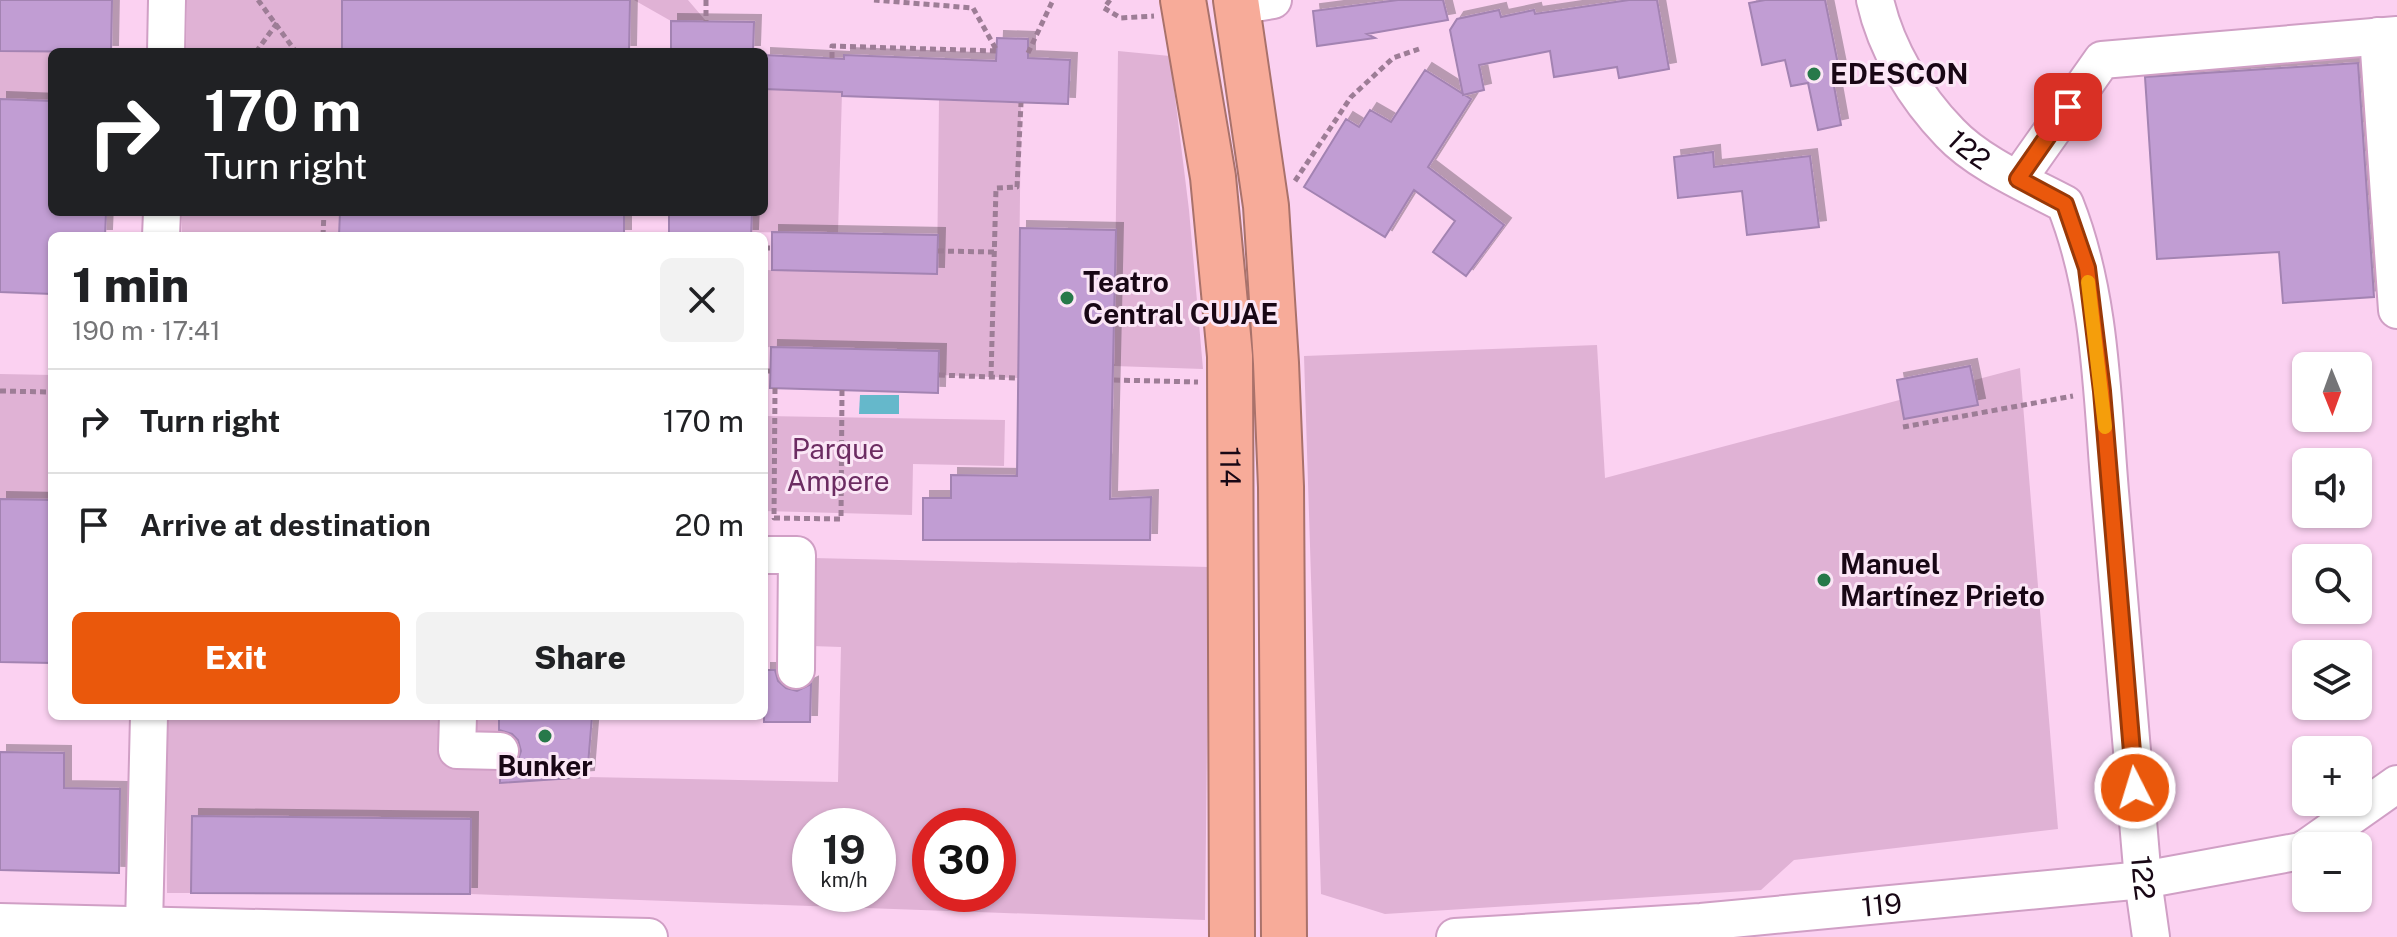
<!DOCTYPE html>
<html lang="en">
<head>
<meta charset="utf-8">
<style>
  body { margin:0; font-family:"Public Sans",sans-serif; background:#f2f2f2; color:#202124; height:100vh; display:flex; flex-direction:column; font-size:30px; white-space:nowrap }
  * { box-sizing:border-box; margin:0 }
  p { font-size:26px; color:#757577 }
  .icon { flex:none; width:44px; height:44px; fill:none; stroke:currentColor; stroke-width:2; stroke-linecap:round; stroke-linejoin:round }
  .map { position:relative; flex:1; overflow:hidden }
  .side { position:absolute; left:48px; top:232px; width:720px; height:488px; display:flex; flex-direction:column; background:#fff; border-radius:12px; box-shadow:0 2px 6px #0004 }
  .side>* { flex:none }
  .top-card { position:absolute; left:48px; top:48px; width:720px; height:168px; border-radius:12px; box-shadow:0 2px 6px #0004; background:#202124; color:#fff; overflow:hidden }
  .needle { width:52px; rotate:179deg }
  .fabs { position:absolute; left:2292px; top:352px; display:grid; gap:16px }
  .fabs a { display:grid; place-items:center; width:80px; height:80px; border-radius:12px; background:#fff; box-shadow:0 2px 6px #0004; font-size:40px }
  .speed { position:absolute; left:792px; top:808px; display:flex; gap:16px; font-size:40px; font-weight:700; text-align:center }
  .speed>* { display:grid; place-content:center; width:104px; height:104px; border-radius:50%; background:#fff; box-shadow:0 2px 6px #0004; line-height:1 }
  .speed small { font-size:20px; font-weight:400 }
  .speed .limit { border:12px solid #d22; background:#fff; color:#111 }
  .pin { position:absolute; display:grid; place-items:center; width:68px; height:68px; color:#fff; margin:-34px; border-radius:16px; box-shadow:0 4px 12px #0006 }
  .me { position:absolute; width:88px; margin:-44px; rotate:355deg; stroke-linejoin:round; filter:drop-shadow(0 0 6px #0008) }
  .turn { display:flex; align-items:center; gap:28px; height:168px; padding:0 24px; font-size:36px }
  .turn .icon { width:104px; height:104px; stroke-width:2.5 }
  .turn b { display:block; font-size:56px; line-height:68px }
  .round { display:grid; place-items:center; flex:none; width:84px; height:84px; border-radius:12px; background:#f2f2f2 }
  .headline { display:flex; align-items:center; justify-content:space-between; height:136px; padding:0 24px }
  h1 { font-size:48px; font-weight:800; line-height:60px }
  .primary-button { display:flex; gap:16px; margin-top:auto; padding:16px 24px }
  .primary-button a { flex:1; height:92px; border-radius:12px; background:#ea580c; color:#fff; font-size:32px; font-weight:800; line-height:92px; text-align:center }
  .primary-button a+a { background:#f2f2f2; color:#202124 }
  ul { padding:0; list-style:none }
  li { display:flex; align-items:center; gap:24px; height:104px; padding:0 24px; border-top:2px solid #e0e0e0 }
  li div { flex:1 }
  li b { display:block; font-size:30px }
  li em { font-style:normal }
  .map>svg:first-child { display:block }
  .green { fill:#e0b2d5; fill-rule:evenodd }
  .water { fill:#65b8cb }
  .building { fill:#c19dd3; stroke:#a383b2; stroke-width:2; filter:url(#shadow) }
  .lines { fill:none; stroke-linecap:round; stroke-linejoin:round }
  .minor-casing { stroke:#d09fc5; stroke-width:40 }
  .highway-casing { stroke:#a9726b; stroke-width:48 }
  .path { stroke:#9d7d96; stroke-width:5; stroke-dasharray:6 4; stroke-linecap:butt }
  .minor { stroke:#fff; stroke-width:36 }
  .highway { stroke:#f7ab99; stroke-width:44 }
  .route-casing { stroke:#983908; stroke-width:20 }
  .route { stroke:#ea580c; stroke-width:14 }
  .slow { stroke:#f59e0b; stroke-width:14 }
  .poi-dot { fill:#27794a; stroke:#fbe6f6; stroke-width:3 }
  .labels { text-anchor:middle; stroke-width:6; stroke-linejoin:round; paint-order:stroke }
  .poi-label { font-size:28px; font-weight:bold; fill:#180715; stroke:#fbe6f6; text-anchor:start }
  .street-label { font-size:28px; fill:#180715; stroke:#fbe6f6 }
  .park-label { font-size:28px; fill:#6c2c62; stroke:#fbe6f6 }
</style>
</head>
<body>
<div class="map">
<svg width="2397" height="937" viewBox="0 0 2397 937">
  <defs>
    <filter id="shadow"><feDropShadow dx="7" dy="-7" stdDeviation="0" flood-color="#0004"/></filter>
  </defs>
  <rect width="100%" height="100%" fill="#fbd1f1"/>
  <path class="green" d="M187,0h155v52h-156z
    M634,0h54l18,21h-35z
    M0,51l54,1h-2v49l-52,-2z
    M1118,51l52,5 19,154 14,159 -89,-3z
    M764,89l78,3 -4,141 -87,-1 1,-20h12z
    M939,100l82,3 -3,275 -79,-3 -1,-24 -174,-4v-77l173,3z
    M182,212h158l-1,24h-157z
    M1597,345l8,133 415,-110 38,461 -264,31 -33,30 -376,24 -64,-20 -17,-538z
    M0,374l52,1v125l-52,-1z
    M764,416l241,4 -1,46 -91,-2 -1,51 -148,-4z
    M813,558l396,9 -4,353 -735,-26v-75l-278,-3 -1,77h-24l-1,-177h333l1,67 87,-6 251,5 3,-135 -30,-1zM810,826h68v68h-68zM930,826h68v68h-68z"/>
  <path class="water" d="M860,395h39v19h-40z"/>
  <path class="building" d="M0,0h112l-1,52 -111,-1z
    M342,0h288l-1,52h-287z
    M1398,0h45l5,20 -81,14 8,4 -58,8 -4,-35z
    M1629,0h28l12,69 -50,9 -2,-11 -63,10 -4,-26 -71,14 5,25 -21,5 -13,-65 7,-11 42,-9 2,7 33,-7 1,4z
    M1765,0h60l17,84 -8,2 7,39 -23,5 -10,-47 -17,3 -6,-26 -23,5 -13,-62z
    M671,21l83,1 -1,30h-82z
    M997,38l31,1v19l42,2 -2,44 -226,-8v-4l-78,-3v-34l80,4v-4l152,6z
    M2358,63l16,234 -91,6 -4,-51 -122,7 -12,-182z
    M1425,70l46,29 -43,68 76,58 -38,51 -33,-24 22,-31 -41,-31 -29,47 -81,-50 42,-68 13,8 11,-17 21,12z
    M0,99l52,2v111h54l-1,24h-53v58l-52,-2z
    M1713,152l1,15 96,-11 9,71 -72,8 -5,-44 -64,7 -4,-41z
    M340,212h284v24h-285z
    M669,212h83l-1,24h-82z
    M1020,228l96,2 -6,269 41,-2 -1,43h-227v-42h28v-23l66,1z
    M772,232l166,3 -1,39 -165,-4z
    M771,347l168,4 -1,42 -168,-5z
    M1970,366l8,39 -74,14 -7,-39z
    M0,499l52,1v163l-52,-1z
    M764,670h11l3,11 8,7 11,3 14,-7 -1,38h-46z
    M499,716h93l-5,61 -87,6v-11l9,-2 8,-7 4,-12 -3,-11 -6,-6 -13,-4z
    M0,752l64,1v35l56,1 -1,84 -119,-3z
    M192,816l279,3 -1,75 -279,-1z"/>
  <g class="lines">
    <defs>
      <g id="minor">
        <path id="s1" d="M1875,0c11,49 40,97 75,133 28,30 79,52 115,71 36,90 37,192 45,288 11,129 22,259 33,388l8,57"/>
        <path d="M1237,6l36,-6"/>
        <path d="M2378,36l19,274"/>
        <path d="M166,52l1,-52"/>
        <path d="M2018,179l84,-119 295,-25"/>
        <path d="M161,236l1,-24"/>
        <path d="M764,555h33l-1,115"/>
        <path d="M458,716l-1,34 43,1"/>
        <path d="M2309,846l88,-62"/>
        <path d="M0,922l649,15"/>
        <path d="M144,926l5,-210"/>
        <path id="s2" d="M1455,937l246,-15 442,-42 158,-29 5,-3"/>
      </g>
      <g id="highway">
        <path id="s3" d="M1183,0l30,177 17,179 2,581"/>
        <path d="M1236,0l30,206 10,157 5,124 3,450"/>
      </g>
    </defs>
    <use href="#minor" class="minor-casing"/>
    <use href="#highway" class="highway-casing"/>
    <path class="path" d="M258,0l38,52
      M706,0v21
      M1110,0l-6,8 17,10 33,-2
      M256,52l21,-29
      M1028,53l25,-53
      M832,58v-12l165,5 -24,-43 -99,-8
      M1295,181l56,-84 42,-39 26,-9
      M323,236l1,-24
      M764,248h8
      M938,251l56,1
      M764,371h6
      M939,375l79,3
      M991,377l5,-189 21,-1 4,-84
      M1114,380l84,2
      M775,388l-1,130 67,1 1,-129
      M0,391l52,1
      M1903,427l170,-31"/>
    <use href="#minor" class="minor"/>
    <use href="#highway" class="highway"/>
  </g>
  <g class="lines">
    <defs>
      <path id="route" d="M2068,107l-50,72 47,25 22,64 15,123 33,397"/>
    </defs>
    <use href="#route" class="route-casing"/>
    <use href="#route" class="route"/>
    <path class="slow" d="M2088,282l17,145"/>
  </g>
  <g class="poi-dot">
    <circle cx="1814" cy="74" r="8"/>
    <circle cx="1067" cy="298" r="8"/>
    <circle cx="1824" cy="580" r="8"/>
    <circle cx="545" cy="736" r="8"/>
  </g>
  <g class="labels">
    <g class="poi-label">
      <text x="1830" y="84">EDESCON</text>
      <text x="1083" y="292">Teatro<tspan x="1083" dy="32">Central CUJAE</tspan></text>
      <text x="1840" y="574">Manuel<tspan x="1840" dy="32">Martínez Prieto</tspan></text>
      <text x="545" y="776" text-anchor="middle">Bunker</text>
    </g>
    <g class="street-label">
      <text dy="10" stroke="none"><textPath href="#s1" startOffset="180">122</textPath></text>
      <text dy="10" stroke="none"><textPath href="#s3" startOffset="470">114</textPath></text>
      <text dy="10" stroke="none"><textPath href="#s1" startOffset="970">122</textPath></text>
      <text dy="10" stroke="none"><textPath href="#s2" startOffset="428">119</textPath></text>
    </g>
    <g class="park-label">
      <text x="838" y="459">Parque<tspan x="838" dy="32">Ampere</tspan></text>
    </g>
  </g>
</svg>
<div class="fabs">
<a><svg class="needle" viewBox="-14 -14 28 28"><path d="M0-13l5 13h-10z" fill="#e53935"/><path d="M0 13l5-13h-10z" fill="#757577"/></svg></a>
<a><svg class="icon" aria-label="sound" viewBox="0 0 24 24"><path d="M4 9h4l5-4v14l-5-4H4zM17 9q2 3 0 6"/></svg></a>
<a><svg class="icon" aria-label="search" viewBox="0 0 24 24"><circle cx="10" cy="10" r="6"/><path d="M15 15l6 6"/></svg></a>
<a><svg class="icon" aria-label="layers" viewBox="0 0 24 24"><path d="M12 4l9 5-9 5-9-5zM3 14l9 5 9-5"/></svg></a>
<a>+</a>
<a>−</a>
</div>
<div class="speed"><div>19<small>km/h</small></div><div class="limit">30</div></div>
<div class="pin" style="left:2068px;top:107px;background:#d93025"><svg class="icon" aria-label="arrive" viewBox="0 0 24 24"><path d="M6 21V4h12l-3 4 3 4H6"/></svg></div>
<svg class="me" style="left:2135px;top:788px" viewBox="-20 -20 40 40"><circle r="17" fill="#ea580c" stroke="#fff" stroke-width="3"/><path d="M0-11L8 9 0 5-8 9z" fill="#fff"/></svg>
<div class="top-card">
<div class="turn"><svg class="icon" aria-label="right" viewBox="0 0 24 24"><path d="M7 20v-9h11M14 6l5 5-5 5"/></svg><div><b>170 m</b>Turn right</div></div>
</div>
<section class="side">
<div class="headline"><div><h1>1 min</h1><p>190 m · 17:41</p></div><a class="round"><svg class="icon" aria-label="close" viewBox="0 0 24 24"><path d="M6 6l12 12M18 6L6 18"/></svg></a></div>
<ul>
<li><svg class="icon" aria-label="right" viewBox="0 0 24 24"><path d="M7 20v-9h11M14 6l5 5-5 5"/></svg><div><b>Turn right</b></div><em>170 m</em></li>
<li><svg class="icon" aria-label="arrive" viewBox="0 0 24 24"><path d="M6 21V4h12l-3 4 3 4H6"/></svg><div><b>Arrive at destination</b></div><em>20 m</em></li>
</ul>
<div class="primary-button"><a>Exit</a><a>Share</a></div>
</section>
</div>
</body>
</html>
